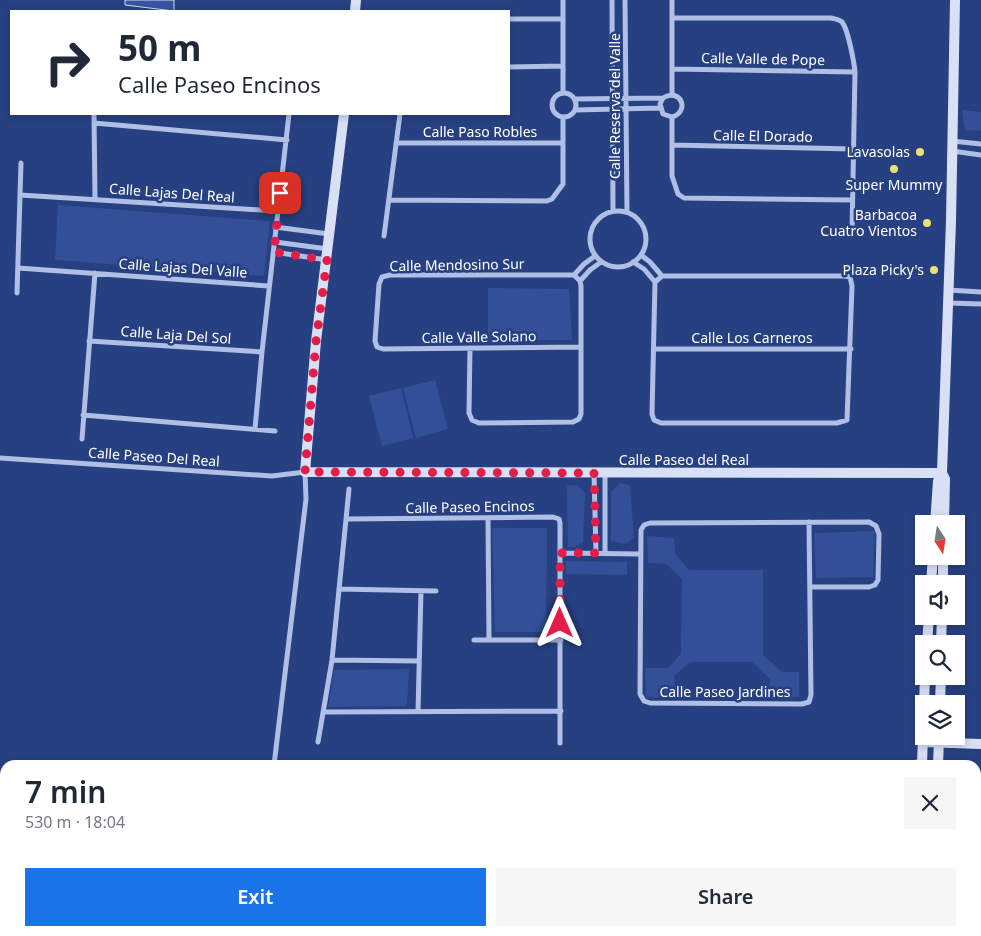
<!DOCTYPE html>
<html lang="en">
<head>
<meta charset="utf-8">
<style>
  body { margin:0; font-family:"Noto Sans",sans-serif; background:#f6f6f7; color:#1f2937; height:100vh; display:flex; flex-direction:column; font-size:19px; white-space:nowrap }
  * { box-sizing:border-box; margin:0 }
  p { font-size:16px; color:#747a83 }
  .icon { flex:none; width:28px; height:28px; fill:none; stroke:currentColor; stroke-width:2; stroke-linecap:round; stroke-linejoin:round }
  .map { position:relative; flex:1; overflow:hidden }
  .drawer { position:absolute; left:0px; top:760px; width:981px; height:176px; display:flex; flex-direction:column; background:#fff; border-radius:15px 15px 0 0; box-shadow:0 2px 8px #0003 }
  .drawer>* { flex:none }
  .banner { position:absolute; left:10px; top:10px; width:500px; height:105px; border-radius:0px; box-shadow:0 2px 8px #0003; background:#fff; color:#1f2937; overflow:hidden }
  .needle { width:32px; rotate:168deg }
  .buttons { position:absolute; left:915px; top:515px; display:grid; gap:10px }
  .buttons a { display:grid; place-items:center; width:50px; height:50px; border-radius:0px; background:#fff; box-shadow:0 2px 8px #0003; font-size:25px }
  .pin { position:absolute; display:grid; place-items:center; width:42px; height:42px; color:#fff; margin:-21px; border-radius:10px; box-shadow:0 2px 8px #0006 }
  .me { position:absolute; width:55px; margin:-28px; rotate:0deg; stroke-linejoin:round; filter:drop-shadow(0 0 4px #0008) }
  .turn { display:flex; align-items:center; gap:18px; height:105px; padding:0 25px; font-size:22px }
  .turn .icon { width:65px; height:65px; stroke-width:2.5 }
  .turn b { display:block; font-size:35px; line-height:42px }
  .round { display:grid; place-items:center; flex:none; width:52px; height:52px; border-radius:0px; background:#f6f6f7 }
  .headline { display:flex; align-items:center; justify-content:space-between; height:85px; padding:0 25px }
  h1 { font-size:30px; font-weight:600; line-height:38px }
  .action { display:flex; gap:10px; margin-top:auto; padding:10px 25px }
  .action a { flex:1; height:58px; border-radius:0px; background:#1a73e8; color:#fff; font-size:20px; font-weight:600; line-height:58px; text-align:center }
  .action a+a { background:#f6f6f7; color:#1f2937 }
  .map>svg:first-child { display:block }
  .green { fill:#324f98 }
  .lines { fill:none; stroke-linecap:round; stroke-linejoin:round }
  .canal { stroke:#1c2e62; stroke-width:10 }
  .building { fill:#38549e; stroke:#d2dcf5 }
  .street { stroke:#afbfe6; stroke-width:5 }
  .secondary { stroke:#d9e0f6; stroke-width:10 }
  .route { stroke:#e11d48; stroke-width:9; stroke-dasharray:0 16.2 }
  .poi-dot { fill:#eedf75; stroke:#274081; stroke-width:2 }
  .labels { text-anchor:middle; stroke-width:5; stroke-linejoin:round; paint-order:stroke }
  .street-label { font-size:14px; fill:#fff; stroke:#274081 }
  .poi-label { font-size:14px; fill:#fff; stroke:#274081; text-anchor:end }
</style>
</head>
<body>
<div class="map">
<svg width="981" height="936" viewBox="0 0 981 936">
  <rect width="100%" height="100%" fill="#274081"/>
  <path class="green" d="M962,110l19,2v19l-16,-1z
    M58,205l212,16 -6,55 -209,-16z
    M488,288l81,1 3,51h-84z
    M435,380l13,49 -32,9 -13,-50z
    M401,388l12,50 -31,8 -13,-50z
    M620,483l10,2 4,53 -8,6 -15,-3v-49z
    M577,485l8,8 -2,49 -8,5h-7l-1,-61z
    M492,528h55l-1,104h-51z
    M875,531l-2,46 -57,1 -2,-45z
    M647,536l27,2 1,16 14,16h74v85l19,17h17v25l-29,1v-19l-18,-17h-62l-16,14 2,22 -30,-1 -1,-29h24l12,-15 1,-74 -16,-15 -18,-1z
    M565,561l62,1v13l-61,-1z
    M409,669l-2,37 -79,1 6,-37z"/>
  <g class="lines">
    <path class="canal" d="M0,904l5,1
      M204,931l35,5"/>
  </g>
  <path class="building" d="M125,0h49v11l-49,-6z"/>
  <g class="lines">
    <path class="street" d="M563,0v93
      M612,0l1,211
      M625,0l2,212
      M672,18h159c4,1 8,1 11,4 6,7 12,40 13,50l-3,161
      M509,19h54
      M509,67l54,-1
      M672,69l183,3
      M552 105a12 12 0 1 1 24 0a12 12 0 1 1-24 0Z
      M672,95v-95
      M574,99l89,-1c17,-11 28,13 9,19l-9,-3 -3,-10 3,-6
      M575,110l85,-2
      M94,114l1,85
      M672,117v59l6,18 6,4 168,2
      M94,123l193,17
      M952,141l29,3
      M396,143h167
      M672,145l181,4
      M952,151l29,4
      M20,195l257,16
      M389,200l158,1 5,-2 11,-15v-66
      M590 239a28 28 0 1 1 56 0a28 28 0 1 1-56 0Z
      M275,227l54,7
      M384,236l16,-122
      M275,242l53,7
      M274,252l53,8
      M641,255l9,7 12,14
      M633,262l11,7 11,13
      M18,268l251,18
      M662,276h182l6,1 2,9 -5,134 -10,3h-176l-7,-3 -2,-6 3,-132z
      M580,281l10,-11 11,-8
      M948,290l33,2
      M17,293l4,-130
      M948,303l33,1
      M89,341l173,11
      M581,347l-198,2 -6,-2 -2,-6 4,-57 3,-7 8,-2h184l10,-11 11,-8
      M470,348l-1,65 3,7 7,3 94,-1 6,-3 2,-5v-128l-1,-5 -6,-6
      M654,349h197
      M83,415l192,16
      M255,429l7,-77 27,-238
      M82,439l13,-166
      M0,458l272,18 33,-4 1,27 -32,266
      M594,473l2,80
      M488,518l1,122
      M347,519l206,-2 6,2 1,4v220
      M809,522l2,173 -2,7 -7,2 -152,-1 -6,-2 -4,-7 1,-164 3,-5 6,-2 219,-1 7,4 3,8 -1,46 -3,5 -6,2h-59
      M560,553l81,1
      M605,553v-80
      M339,589l97,2
      M474,640h87
      M332,660l87,1
      M324,712l237,-1
      M418,712l3,-121
      M318,742l14,-82 17,-171
      M903,765l19,-4
      M0,898l5,1
      M283,931l44,5
      M800,931l37,4 26,1
      M871,936l3,-1 2,-4"/>
    <path class="secondary" d="M355,11l1,-11
      M344,114l-28,227 -11,131 637,1
      M942,473l3,6 -1,45
      M935,524l3,-43 4,-8 9,-252 4,-221
      M931,584l2,-28
      M943,584v-28
      M927,644l2,-28
      M941,644l1,-28
      M940,704l1,-28
      M922,742l59,2
      M922,765l3,-89
      M938,765l1,-26
      M936,931v5
      M919,936v-5"/>
  </g>
  <g class="lines">
    <path class="route" d="M280,193l-6,59 53,8 -11,81 -11,131 289,1 2,80h-36v70"/>
  </g>
  <g class="poi-dot">
    <circle cx="920" cy="152" r="5"/>
    <circle cx="894" cy="169" r="5"/>
    <circle cx="927" cy="223" r="5"/>
    <circle cx="934" cy="270" r="5"/>
  </g>
  <g class="labels">
    <g class="street-label">
      <text transform="translate(763 59) rotate(1)" y="5">Calle Valle de Pope</text>
      <text transform="translate(615 106) rotate(-90)" y="5">Calle Reserva del Valle</text>
      <text x="480" y="137">Calle Paso Robles</text>
      <text transform="translate(763 136) rotate(1)" y="5">Calle El Dorado</text>
      <text transform="translate(172 193) rotate(4)" y="5">Calle Lajas Del Real</text>
      <text transform="translate(457 265) rotate(-1)" y="5">Calle Mendosino Sur</text>
      <text transform="translate(183 268) rotate(4)" y="5">Calle Lajas Del Valle</text>
      <text transform="translate(176 335) rotate(4)" y="5">Calle Laja Del Sol</text>
      <text transform="translate(479 337) rotate(-1)" y="5">Calle Valle Solano</text>
      <text x="752" y="343">Calle Los Carneros</text>
      <text transform="translate(154 457) rotate(4)" y="5">Calle Paseo Del Real</text>
      <text x="684" y="465">Calle Paseo del Real</text>
      <text transform="translate(470 507) rotate(-1)" y="5">Calle Paseo Encinos</text>
      <text x="725" y="697">Calle Paseo Jardines</text>
    </g>
    <g class="poi-label">
      <text x="910" y="157">Lavasolas</text>
      <text x="894" y="190" text-anchor="middle">Super Mummy</text>
      <text x="917" y="220">Barbacoa<tspan x="917" dy="16">Cuatro Vientos</tspan></text>
      <text x="924" y="275">Plaza Picky's</text>
    </g>
  </g>
</svg>
<div class="buttons">
<a><svg class="needle" viewBox="-14 -14 28 28"><path d="M0-13l5 13h-10z" fill="#e53935"/><path d="M0 13l5-13h-10z" fill="#747a83"/></svg></a>
<a><svg class="icon" aria-label="sound" viewBox="0 0 24 24"><path d="M4 9h4l5-4v14l-5-4H4zM17 9q2 3 0 6"/></svg></a>
<a><svg class="icon" aria-label="search" viewBox="0 0 24 24"><circle cx="10" cy="10" r="6"/><path d="M15 15l6 6"/></svg></a>
<a><svg class="icon" aria-label="layers" viewBox="0 0 24 24"><path d="M12 4l9 5-9 5-9-5zM3 14l9 5 9-5"/></svg></a>
</div>
<div class="pin" style="left:280px;top:193px;background:#d93025"><svg class="icon" aria-label="arrive" viewBox="0 0 24 24"><path d="M6 21V4h12l-3 4 3 4H6"/></svg></div>
<svg class="me" style="left:560px;top:623px" viewBox="-20 -20 40 40"><path d="M0-17L14 15 0 8-14 15z" fill="#e11d48" stroke="#fff" stroke-width="4"/></svg>
<div class="banner">
<div class="turn"><svg class="icon" aria-label="right" viewBox="0 0 24 24"><path d="M7 20v-9h11M14 6l5 5-5 5"/></svg><div><b>50 m</b>Calle Paseo Encinos</div></div>
</div>
<section class="drawer">
<div class="headline"><div><h1>7 min</h1><p>530 m · 18:04</p></div><a class="round"><svg class="icon" aria-label="close" viewBox="0 0 24 24"><path d="M6 6l12 12M18 6L6 18"/></svg></a></div>
<div class="action"><a>Exit</a><a>Share</a></div>
</section>
</div>
</body>
</html>
